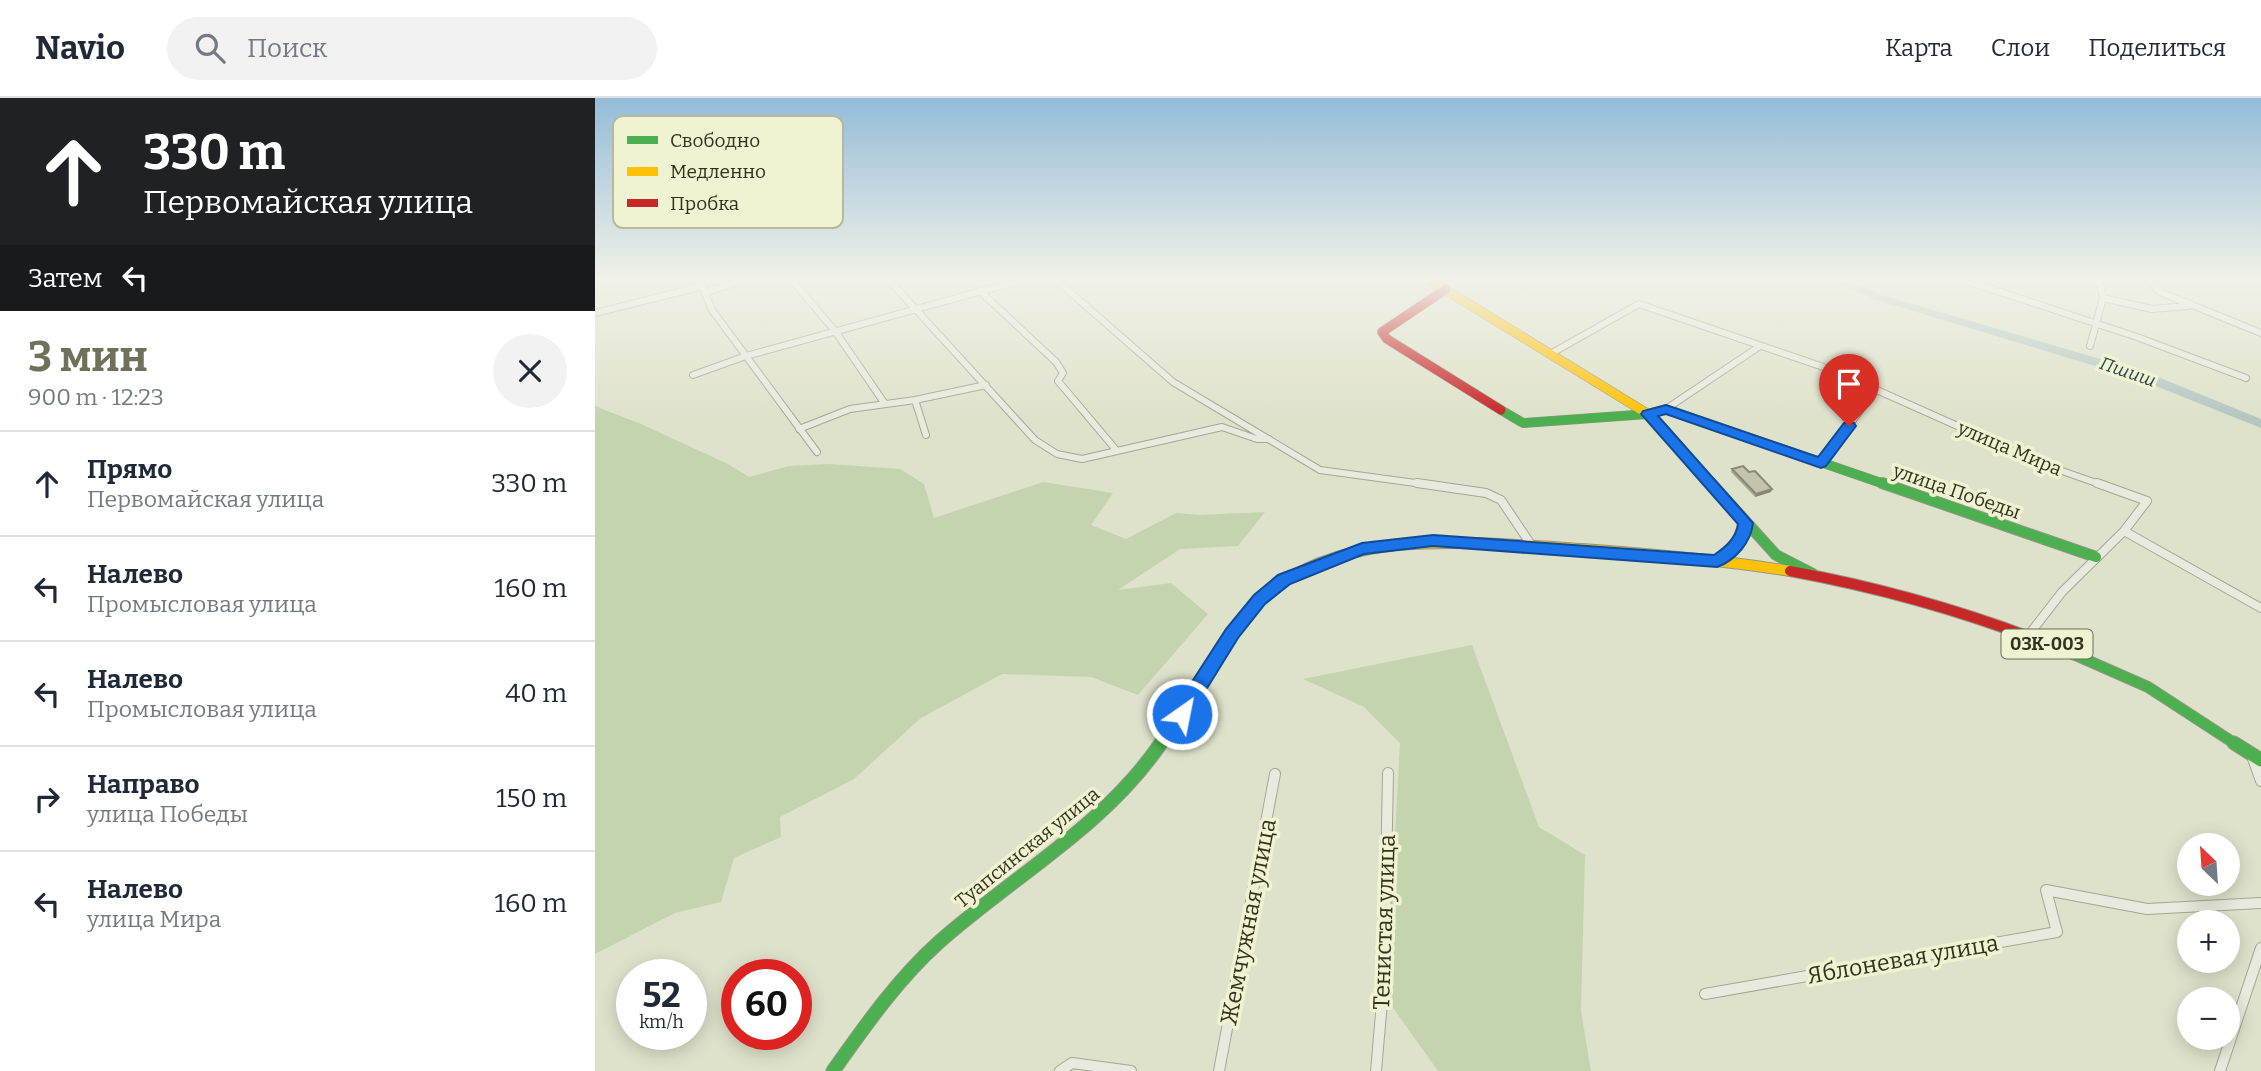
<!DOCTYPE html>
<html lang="ru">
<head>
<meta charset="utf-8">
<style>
  body { margin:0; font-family:Bitter,serif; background:#f2f2f3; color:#1f2937; height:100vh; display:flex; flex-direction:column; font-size:26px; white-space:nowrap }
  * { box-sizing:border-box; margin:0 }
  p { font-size:23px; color:#747a83 }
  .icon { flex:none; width:38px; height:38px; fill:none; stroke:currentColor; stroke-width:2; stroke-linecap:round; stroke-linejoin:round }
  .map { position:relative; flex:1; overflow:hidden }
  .sheet { display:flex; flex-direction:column; background:#fff; width:595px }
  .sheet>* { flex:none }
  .banner { background:#202124; color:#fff; overflow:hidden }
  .needle { width:46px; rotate:335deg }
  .tools { position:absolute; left:1582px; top:735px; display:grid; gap:14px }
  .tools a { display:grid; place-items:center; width:63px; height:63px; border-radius:50%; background:#fff; box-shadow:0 4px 18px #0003; font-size:35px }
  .speed { position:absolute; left:21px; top:861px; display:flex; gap:14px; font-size:35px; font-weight:700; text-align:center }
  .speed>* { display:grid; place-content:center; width:91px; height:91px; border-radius:50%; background:#fff; box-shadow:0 4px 18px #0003; line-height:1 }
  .speed small { font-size:18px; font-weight:400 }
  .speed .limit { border:10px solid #d22; background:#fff; color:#111 }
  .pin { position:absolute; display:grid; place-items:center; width:60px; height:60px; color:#fff; margin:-72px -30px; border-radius:50% 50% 50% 0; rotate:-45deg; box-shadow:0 0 7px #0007 }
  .pin .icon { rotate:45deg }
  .me { position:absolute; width:77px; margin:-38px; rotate:33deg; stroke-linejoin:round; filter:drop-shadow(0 0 5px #0008) }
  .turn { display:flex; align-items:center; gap:24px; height:147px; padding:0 28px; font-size:32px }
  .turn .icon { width:91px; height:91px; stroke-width:2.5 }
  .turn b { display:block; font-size:49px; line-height:60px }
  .then { display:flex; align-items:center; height:66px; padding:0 28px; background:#0003; gap:14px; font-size:26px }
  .round { display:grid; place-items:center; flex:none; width:74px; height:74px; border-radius:37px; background:#f2f2f3 }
  .head { display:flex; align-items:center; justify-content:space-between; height:119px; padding:0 28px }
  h1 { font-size:42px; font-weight:700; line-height:52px; color:#70705b }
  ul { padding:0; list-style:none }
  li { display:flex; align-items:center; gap:21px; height:105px; padding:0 28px; border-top:2px solid #e0e1e3 }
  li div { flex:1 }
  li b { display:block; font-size:26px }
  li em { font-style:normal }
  header { display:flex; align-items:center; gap:42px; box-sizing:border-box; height:98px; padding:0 35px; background:#fff; border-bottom:2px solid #e0e1e3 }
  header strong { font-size:33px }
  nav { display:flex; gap:38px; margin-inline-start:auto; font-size:24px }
  .search { width:490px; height:63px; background:#f2f2f3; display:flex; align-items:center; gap:18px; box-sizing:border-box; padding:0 24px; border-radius:38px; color:#747a83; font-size:26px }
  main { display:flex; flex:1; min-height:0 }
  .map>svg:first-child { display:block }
  .green { fill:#c4d4ae }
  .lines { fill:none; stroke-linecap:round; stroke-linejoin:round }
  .river { fill:#b6c7c2; fill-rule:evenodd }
  .street-far2-casing { stroke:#a5a695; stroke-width:8 }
  .street-far1-casing { stroke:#a5a695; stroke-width:10 }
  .street-casing { stroke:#a5a695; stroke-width:12 }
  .fast-far2-casing { stroke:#959685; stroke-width:10 }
  .fast-far1-casing { stroke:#959685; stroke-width:12 }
  .fast-casing { stroke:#959685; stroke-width:15 }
  .slow-far1-casing { stroke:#959685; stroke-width:10 }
  .slow-casing { stroke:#959685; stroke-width:12 }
  .jam-far1-casing { stroke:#959685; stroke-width:10 }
  .jam-casing { stroke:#959685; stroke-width:12 }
  .street-far2 { stroke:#e8eadd; stroke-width:6 }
  .street-far1 { stroke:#e8eadd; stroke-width:8 }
  .street { stroke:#e8eadd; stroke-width:10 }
  .fast-far2 { stroke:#4caf50; stroke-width:9 }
  .fast-far1 { stroke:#4caf50; stroke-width:10 }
  .fast { stroke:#4caf50; stroke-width:13 }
  .slow-far1 { stroke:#ffc107; stroke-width:9 }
  .slow { stroke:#ffc107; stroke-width:10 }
  .jam-far1 { stroke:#c62828; stroke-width:9 }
  .jam { stroke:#c62828; stroke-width:10 }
  .wall { fill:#a9a894 }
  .shaded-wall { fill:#898878 }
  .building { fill:#c4c3ac; stroke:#898878; stroke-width:2 }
  .route { fill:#1a73e8; stroke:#114b97; stroke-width:2 }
  .labels { text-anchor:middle; stroke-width:7; stroke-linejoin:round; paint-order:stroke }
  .far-water-label { font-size:18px; font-style:italic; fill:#2e4653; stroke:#eff3d1 }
  .shield { fill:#eff3d1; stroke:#6c6c54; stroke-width:2 }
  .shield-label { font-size:18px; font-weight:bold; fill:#34321e }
  .street-label { font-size:19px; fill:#34321e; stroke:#eff3d1 }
  .near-street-label { font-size:23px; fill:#34321e; stroke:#eff3d1 }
  .key { fill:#eff3d1; stroke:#b7b99b; stroke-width:2 }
  .key-label { font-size:19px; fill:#34321e }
</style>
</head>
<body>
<header>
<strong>Navio</strong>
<div class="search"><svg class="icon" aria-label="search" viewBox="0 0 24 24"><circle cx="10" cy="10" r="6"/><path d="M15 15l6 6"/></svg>Поиск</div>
<nav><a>Карта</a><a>Слои</a><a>Поделиться</a></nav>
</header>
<main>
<section class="sheet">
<div class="banner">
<div class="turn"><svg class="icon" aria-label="ahead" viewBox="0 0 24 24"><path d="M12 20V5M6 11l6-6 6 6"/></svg><div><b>330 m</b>Первомайская улица</div></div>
<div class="then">Затем<svg class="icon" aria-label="left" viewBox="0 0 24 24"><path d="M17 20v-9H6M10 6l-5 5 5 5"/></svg></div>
</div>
<div class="head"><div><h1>3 мин</h1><p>900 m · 12:23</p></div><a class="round"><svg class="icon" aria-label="close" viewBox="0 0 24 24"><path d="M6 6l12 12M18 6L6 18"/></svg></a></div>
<ul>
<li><svg class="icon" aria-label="ahead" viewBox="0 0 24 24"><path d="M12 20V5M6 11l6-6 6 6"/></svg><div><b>Прямо</b><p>Первомайская улица</p></div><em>330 m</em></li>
<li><svg class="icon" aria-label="left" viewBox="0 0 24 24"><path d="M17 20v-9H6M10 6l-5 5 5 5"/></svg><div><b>Налево</b><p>Промысловая улица</p></div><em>160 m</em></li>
<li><svg class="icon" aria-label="left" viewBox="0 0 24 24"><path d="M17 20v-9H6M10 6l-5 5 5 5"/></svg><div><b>Налево</b><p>Промысловая улица</p></div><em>40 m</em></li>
<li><svg class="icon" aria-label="right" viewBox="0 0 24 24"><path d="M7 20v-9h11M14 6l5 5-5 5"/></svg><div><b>Направо</b><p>улица Победы</p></div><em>150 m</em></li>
<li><svg class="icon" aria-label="left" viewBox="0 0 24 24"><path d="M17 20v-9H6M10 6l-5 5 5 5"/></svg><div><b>Налево</b><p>улица Мира</p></div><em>160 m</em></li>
</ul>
</section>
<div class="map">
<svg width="1666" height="973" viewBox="0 0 1666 973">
  <rect width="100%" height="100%" fill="#dfe2cb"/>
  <path class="green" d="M0,308l46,18 87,40 21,13 40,-11 40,-2 71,5 24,15 10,34 109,-36 70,11 -22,32 35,14 50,-26 24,2 65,-3 -27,34 -58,3 -62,41 53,-7 37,31 -70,81 -47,-18 -89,-3 -81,44 -67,61 -74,38 1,20 -47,21 -13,44 -46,11 -80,41z
    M877,547l67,182 46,28 -4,156 10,60h-153l-52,-73 14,-255 -36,-36 -61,-28z"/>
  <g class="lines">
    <path class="river" d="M1230,181h16l44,17 263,77 113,46v9l-123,-49 -261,-79z"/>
    <defs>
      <path id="street-far2" d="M104,181l13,31 105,142
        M196,181l44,52 50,73
        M293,181l147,161 22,14 25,5 140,-32 35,12h12
        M460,181l118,103 147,88 110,15
        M1366,181l176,58 109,41
        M1553,181l12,13 101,41
        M385,193l76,71 7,11 -5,8 59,70
        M111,194l42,-13
        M1508,200l49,11 37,-3
        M0,215l108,-27
        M1495,248l13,-48 -3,-15 -8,-4
        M957,255l87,-49 193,66 213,95 57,20
        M98,277l53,-19 280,-77
        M320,302l11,35
        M1071,311l94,-63
        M204,331l51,-20 65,-9 71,-15
        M1226,365l55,-74"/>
      <path id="street-far1" d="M822,385l69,10 15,7 31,46
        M1529,433l137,77
        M1433,538l34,-44 62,-61 23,-30 -50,-18"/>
      <path id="street" d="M1656,655l10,28
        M1110,896l352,-62 -11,-42 101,19 114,-6
        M465,973l12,-8 59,8
        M624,973l56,-297
        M781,973l8,-92 4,-206
        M1625,973l41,-123"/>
      <path id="fast-far2" d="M906,312l22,13 125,-9 18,-5 221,76
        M1071,333l47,54"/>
      <path id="fast-far1" d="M1116,385l65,72 37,19
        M1287,385l214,74
        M1478,556l75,33 89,58
        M565,647c72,-108 89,-182 235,-200"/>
      <path id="fast" d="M1639,645l27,17
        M238,973c32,-45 64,-91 105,-128 75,-67 166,-116 223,-200"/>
      <path id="slow-far1" d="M833,181l220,135 18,17"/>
      <path id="slow" d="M800,447c63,-5 125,0 187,4 70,5 139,11 208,22"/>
      <path id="jam-far1" d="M851,191l-64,43 5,7 114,71"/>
      <path id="jam" d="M1122,463l22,-17 7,-21
        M1195,473c98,18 191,45 283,83"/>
    </defs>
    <use href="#street-far2" class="street-far2-casing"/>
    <use href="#street-far1" class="street-far1-casing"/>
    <use href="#street" class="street-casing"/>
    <use href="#fast-far2" class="fast-far2-casing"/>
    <use href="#fast-far1" class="fast-far1-casing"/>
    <use href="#fast" class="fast-casing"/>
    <use href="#slow-far1" class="slow-far1-casing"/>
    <use href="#slow" class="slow-casing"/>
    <use href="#jam-far1" class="jam-far1-casing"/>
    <use href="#jam" class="jam-casing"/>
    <use href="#street-far2" class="street-far2"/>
    <use href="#street-far1" class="street-far1"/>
    <use href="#street" class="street"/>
    <use href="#fast-far2" class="fast-far2"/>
    <use href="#fast-far1" class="fast-far1"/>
    <use href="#fast" class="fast"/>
    <use href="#slow-far1" class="slow-far1"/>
    <use href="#slow" class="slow"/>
    <use href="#jam-far1" class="jam-far1"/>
    <use href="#jam" class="jam"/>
  </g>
  <path class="wall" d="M1137,371l17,3 23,17 -1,3 -16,5 -24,-25z"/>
  <path class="shaded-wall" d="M1177,391l-1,3 -16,5 1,-3z"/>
  <path class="building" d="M1148,368l6,6 6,-1 17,18 -16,5 -24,-25z"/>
  <linearGradient id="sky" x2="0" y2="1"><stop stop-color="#94bcd9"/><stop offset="0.57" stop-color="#f1f2e8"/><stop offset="1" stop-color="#f1f2e8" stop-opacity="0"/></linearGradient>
  <rect width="1666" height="317" fill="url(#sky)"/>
  <path class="route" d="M1071,307l152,52 26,-34h10l2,3 -30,40 -5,2 -155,-54 -8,2 95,107c-2,19 -17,37 -36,44l-284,-21 -69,8 -74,30 -25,20 -27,34 -50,81 -6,2 -7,-2 -2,-5 2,-6 51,-79 28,-34 24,-20 84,-32 71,-8 281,20c12,-8 22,-17 24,-31l-97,-110 2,-3z"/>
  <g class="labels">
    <g class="far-water-label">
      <text transform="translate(1533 274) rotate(19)" y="6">Пшиш</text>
    </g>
    <rect class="shield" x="1406.5" y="531.5" width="91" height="29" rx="5"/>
    <g class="shield-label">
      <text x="1452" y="552">03К-003</text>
    </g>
    <g class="street-label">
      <text transform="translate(1415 350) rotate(23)" y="7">улица Мира</text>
      <text transform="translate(1362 393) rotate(19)" y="7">улица Победы</text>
      <text transform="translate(432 749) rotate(-39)" y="7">Туапсинская улица</text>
    </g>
    <g class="near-street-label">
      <text transform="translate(653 824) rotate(-79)" y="8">Жемчужная улица</text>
      <text transform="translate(789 824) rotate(-88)" y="8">Тенистая улица</text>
      <text transform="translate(1308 861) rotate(-10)" y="8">Яблоневая улица</text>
    </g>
  </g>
  <rect x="18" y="18" width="230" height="112" rx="10" class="key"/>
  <rect x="32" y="38" width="31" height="8" fill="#4caf50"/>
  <rect x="32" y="69" width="31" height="9" fill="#ffc107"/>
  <rect x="32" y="101" width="31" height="8" fill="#c62828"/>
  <g class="key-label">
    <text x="75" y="49">Свободно</text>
    <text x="75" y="80">Медленно</text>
    <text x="75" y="112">Пробка</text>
  </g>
</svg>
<div class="tools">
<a><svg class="needle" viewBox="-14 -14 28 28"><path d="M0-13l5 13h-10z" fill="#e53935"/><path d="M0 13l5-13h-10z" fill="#747a83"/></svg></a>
<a>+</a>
<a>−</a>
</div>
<div class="speed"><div>52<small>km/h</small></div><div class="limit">60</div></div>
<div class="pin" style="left:1254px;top:328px;background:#d93025"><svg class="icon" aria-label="arrive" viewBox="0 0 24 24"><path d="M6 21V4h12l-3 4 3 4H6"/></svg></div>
<svg class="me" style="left:587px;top:616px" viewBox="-20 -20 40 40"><circle r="17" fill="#1a73e8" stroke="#fff" stroke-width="3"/><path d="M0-11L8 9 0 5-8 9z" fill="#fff"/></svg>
</div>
</main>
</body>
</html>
